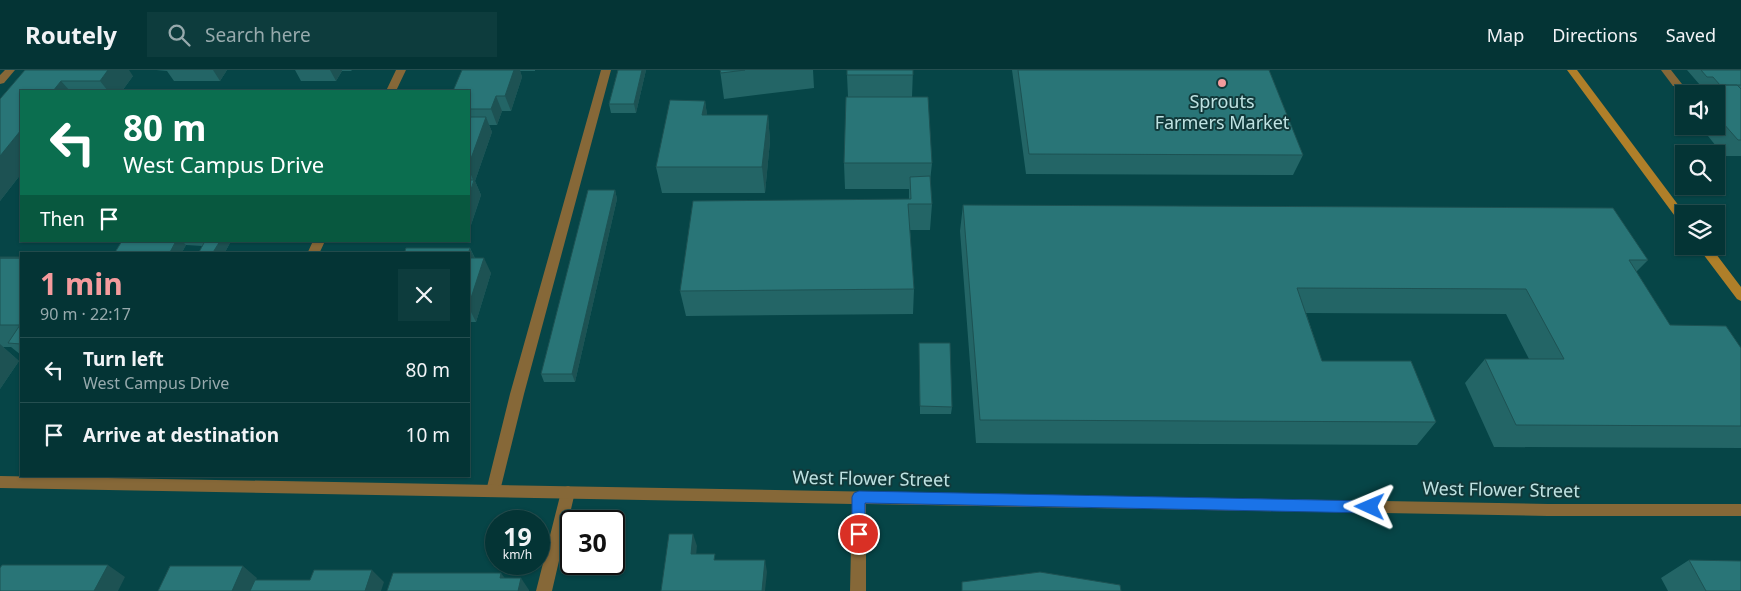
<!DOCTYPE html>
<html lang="en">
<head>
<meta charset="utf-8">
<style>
  body { margin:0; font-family:"Noto Sans",sans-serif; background:#0d3c3d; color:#f1f3f6; height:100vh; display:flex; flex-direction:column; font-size:19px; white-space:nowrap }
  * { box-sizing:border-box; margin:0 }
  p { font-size:16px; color:#97aaad }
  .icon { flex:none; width:28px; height:28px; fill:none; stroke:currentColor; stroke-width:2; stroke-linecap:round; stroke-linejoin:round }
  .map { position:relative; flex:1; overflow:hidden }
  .drawer { position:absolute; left:20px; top:182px; width:450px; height:225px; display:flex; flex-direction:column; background:#043435; border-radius:0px; box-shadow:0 1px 4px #0004,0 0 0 1px #254f50 }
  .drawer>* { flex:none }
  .guide { position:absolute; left:20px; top:20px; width:450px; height:152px; border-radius:0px; box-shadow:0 1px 4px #0004,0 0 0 1px #254f50; background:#0b6e4f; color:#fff; overflow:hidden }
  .controls { position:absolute; left:1675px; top:15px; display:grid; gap:10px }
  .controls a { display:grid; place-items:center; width:50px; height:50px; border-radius:0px; background:#043435; box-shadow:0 1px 4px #0004,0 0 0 1px #254f50; font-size:25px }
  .speed { position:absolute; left:485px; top:440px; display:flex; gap:10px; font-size:25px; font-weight:700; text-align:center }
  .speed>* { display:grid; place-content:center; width:65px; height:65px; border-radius:50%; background:#043435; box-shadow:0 1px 4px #0004,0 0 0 1px #254f50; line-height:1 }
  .speed small { font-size:12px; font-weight:400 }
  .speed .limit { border:2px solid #111; border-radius:8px; background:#fff; color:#111 }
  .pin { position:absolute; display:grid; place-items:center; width:42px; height:42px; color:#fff; margin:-21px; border:2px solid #fff; border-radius:50%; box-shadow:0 1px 5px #0007 }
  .me { position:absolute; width:55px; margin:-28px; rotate:271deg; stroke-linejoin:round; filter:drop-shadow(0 0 4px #0008) }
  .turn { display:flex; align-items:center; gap:18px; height:105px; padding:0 20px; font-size:22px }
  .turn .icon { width:65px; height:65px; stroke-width:2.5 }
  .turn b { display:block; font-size:35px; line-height:42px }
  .then { display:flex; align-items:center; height:48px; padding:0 20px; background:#0003; gap:10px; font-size:19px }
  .round { display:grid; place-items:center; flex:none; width:52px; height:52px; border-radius:0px; background:#0d3c3d }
  .summary { display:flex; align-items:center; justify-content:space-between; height:85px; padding:0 20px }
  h1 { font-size:30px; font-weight:700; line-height:38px; color:#f59b9d }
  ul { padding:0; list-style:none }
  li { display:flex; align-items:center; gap:15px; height:65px; padding:0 20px; border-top:1px solid #254f50 }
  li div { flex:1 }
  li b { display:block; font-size:19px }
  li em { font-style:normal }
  header { display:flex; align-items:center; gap:30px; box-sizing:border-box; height:70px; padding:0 25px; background:#043435; border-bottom:1px solid #254f50 }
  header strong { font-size:24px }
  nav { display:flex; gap:28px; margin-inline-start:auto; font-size:18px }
  .search { width:350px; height:45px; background:#0d3c3d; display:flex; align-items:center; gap:12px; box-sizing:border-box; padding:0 18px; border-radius:0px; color:#97aaad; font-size:19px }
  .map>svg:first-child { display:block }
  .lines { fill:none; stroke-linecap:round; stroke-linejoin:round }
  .service { fill:#866838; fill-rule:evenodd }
  .minor { fill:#866838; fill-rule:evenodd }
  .secondary { fill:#af7f29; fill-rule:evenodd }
  .wall { fill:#236566 }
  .shaded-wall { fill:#1d5253 }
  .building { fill:#297577; stroke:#1d5253 }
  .route { fill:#1a73e8; stroke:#114b97 }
  .poi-dot { fill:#f59b9d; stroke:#11393a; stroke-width:2 }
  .labels { text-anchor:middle; stroke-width:4; stroke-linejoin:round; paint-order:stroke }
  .poi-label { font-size:18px; fill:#bfe2e2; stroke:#11393a }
  .street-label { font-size:18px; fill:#bfe2e2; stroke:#11393a }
</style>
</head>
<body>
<header>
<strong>Routely</strong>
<div class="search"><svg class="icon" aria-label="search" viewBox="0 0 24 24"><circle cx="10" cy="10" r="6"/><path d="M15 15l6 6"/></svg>Search here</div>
<nav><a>Map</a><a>Directions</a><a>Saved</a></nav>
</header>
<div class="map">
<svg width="1741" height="521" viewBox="0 0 1741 521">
  <rect width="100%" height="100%" fill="#064547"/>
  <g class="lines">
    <path class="service" d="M601,0h10l-87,324 -24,97 -2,4 -5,2 -5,-2 -2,-4 24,-97z
      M1661,0h10l11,14 -1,2h-8z
      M568,416l5,2 2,4 -23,99h-16l25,-99 2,-4z"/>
    <path class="minor" d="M5,0h10l-11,13 -4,1v-9z
      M396,0h10l-10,21h-10z
      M313,171h12l-6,13h-12z
      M0,406l1548,28h193v12h-193l-682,-12v87h-16l2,-87 -852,-16z"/>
    <path class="secondary" d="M1567,0h10l108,144h-1v10l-4,-1z
      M1697,176h13l31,41v14l-4,-2z"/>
  </g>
  <path class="wall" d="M25,0l108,6 -11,15h-101v83l-21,27v-102z
    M156,0h71l-7,11h-46l-7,-10z
    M295,0h57l-1,1h-9l-6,10h-35z
    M462,0h73v1h-15l2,6 -11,34h-9l-5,14h-8l3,7 -17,49 6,14 -12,36v-140z
    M618,0h28l-10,43h-25l-2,-9z
    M720,0h93l1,18 -90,11z
    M913,0l-1,27 20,66 -2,19 2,22 -2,26h-20l4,59 -1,25 -227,2 -6,-25 229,-92v-10h-64l-1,-26 4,-66 -1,-22z
    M1012,0h257l34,85 -10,20 -267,-1z
    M1687,0h54v86h-17l-24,-30h16v-32h-32l7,-9h9z
    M1684,24v13l-6,-6z
    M705,31l2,14h61l2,26 -5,52h-103l-6,-26z
    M615,120l2,9 -42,183h-31l-3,-8z
    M963,135l685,55 -12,12 34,53 71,23v100l-247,-1 -29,-64 20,-24h44l-23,-45 -200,-1 16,48 114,61 -19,23 -441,-2 -16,-212z
    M122,171h109l-7,13h-26l5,-8 -17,-1 -5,9h-67z
    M403,171h62v1l-61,1z
    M470,178l5,10 16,15 -15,49h-7v-68z
    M0,187h21v98l-10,-8h-8l16,14 -19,28z
    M919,273l33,64 -1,7h-31z
    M1689,490l52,31h-73l-7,-13z"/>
  <path class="shaded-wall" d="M108,0h21l4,6 -11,15h-14l-8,-10z
    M213,0h14l-7,11z
    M330,0h12v1l-6,10z
    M514,0h6l2,7 -11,34 -6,-15z
    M642,0h4l-10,43 -2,-9z
    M61,11l9,10h-17z
    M496,26l6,15 -5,14 -6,-16z
    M705,31l4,26 -7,-12z
    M768,45l2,26 -5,52 -3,-26z
    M486,47l6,15 -17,49 6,14 -12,36v-35l5,-14 -5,-12v-6z
    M21,60v44l-21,27v-45z
    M615,120l2,9 -42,183 -3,-8z
    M176,171h6l4,4 -5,9h-12z
    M220,171h11l-7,13h-12z
    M470,178l7,15h-8v-9h-1z
    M484,188l7,15 -15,49 -7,-14v-4z
    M0,274l19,17 -19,28z
    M693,464l4,12 -2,20 -4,-12z
    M765,490l2,12 -2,19h-3z
    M108,495l17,12 -7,14h-24z
    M243,496l14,12 -5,13h-20z
    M372,500l12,12 -3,9h-16z
    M501,503l9,12 -10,-7z
    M521,508l8,12v1h-11z"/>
  <path class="building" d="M25,0h83l-8,11h-39l-8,10h-32v39l-21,26v-57z
    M462,0h52l-9,26h-9l-5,13h-22v-18h-16z
    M618,0h24l-8,34h-25z
    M720,0h25l-24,3z
    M847,0h66v5h-66z
    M1018,0h251l34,85 -274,-1z
    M1701,0h40v15h-21l-7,-8h-6z
    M1691,15h46l4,4v51h-3l-22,-25v-21h-18z
    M846,27h82l4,66h-88z
    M670,30l35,1 -3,14h66l-6,52h-106z
    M469,47h17l-17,47z
    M930,106l2,28h-24l6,85 -234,2 13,-90 218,-2 -1,-22z
    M469,110h5l-5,16z
    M588,120h27l-43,184h-31z
    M963,135l650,3 35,52h-19l41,65 56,1 15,22v78l-225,-1 -31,-66h79l-38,-70 -229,-1 25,73h89l25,61 -456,-2z
    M122,171h54l-7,13h-55z
    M205,171h15l-8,13h-14z
    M406,178h64l-2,6h-64z
    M0,187h21v1h-21z
    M0,188h21v86l-13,-1 12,-18h-20z
    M469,188h15l-15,46z
    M919,273h31l2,64 -32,-1z
    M669,464h24l-2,20h24l-1,6h51l-3,31h-101z
    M1689,490l52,1v30h-35z
    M2,495h106l-14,26h-94v-23z
    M170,496h73l-11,25h-74z
    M314,500h58l-7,21h-115l5,-11h55z
    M1040,502l80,13 1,6h-159v-9z
    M393,503h108l-1,5h21l-3,13h-131z"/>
  <path class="route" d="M859,421l511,10 4,2 2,4 -2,4 -4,2 -505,-10v31l-2,4 -4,2 -5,-2 -2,-4v-37l2,-4z"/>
  <circle class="poi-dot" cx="1222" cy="13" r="5"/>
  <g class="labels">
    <g class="poi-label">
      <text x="1222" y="38">Sprouts<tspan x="1222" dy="21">Farmers Market</tspan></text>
    </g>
    <g class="street-label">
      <text transform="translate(871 409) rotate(1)" y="6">West Flower Street</text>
      <text transform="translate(1501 420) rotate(1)" y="6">West Flower Street</text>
    </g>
  </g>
</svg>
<div class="controls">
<a><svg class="icon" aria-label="sound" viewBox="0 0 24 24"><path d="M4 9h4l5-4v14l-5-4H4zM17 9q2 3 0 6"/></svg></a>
<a><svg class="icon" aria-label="search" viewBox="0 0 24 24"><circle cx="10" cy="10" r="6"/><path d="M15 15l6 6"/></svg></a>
<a><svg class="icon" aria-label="layers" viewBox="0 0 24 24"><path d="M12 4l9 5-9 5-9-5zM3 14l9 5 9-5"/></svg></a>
</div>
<div class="speed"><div>19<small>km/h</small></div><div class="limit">30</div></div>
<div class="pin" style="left:859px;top:464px;background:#d93025"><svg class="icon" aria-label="arrive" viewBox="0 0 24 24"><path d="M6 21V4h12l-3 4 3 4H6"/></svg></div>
<svg class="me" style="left:1370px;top:437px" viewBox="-20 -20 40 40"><path d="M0-17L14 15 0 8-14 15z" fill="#1a73e8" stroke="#fff" stroke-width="4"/></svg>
<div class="guide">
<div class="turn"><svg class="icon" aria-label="left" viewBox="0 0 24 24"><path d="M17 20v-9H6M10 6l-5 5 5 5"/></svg><div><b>80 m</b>West Campus Drive</div></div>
<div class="then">Then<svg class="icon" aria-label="arrive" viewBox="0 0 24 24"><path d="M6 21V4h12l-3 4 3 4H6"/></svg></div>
</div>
<section class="drawer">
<div class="summary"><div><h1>1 min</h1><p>90 m · 22:17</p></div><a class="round"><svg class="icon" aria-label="close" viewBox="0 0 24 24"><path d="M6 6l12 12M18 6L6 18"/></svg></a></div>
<ul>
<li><svg class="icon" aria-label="left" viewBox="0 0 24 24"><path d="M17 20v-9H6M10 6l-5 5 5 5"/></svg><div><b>Turn left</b><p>West Campus Drive</p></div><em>80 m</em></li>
<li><svg class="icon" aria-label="arrive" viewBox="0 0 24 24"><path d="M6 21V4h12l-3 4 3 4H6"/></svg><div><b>Arrive at destination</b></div><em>10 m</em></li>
</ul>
</section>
</div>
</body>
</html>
